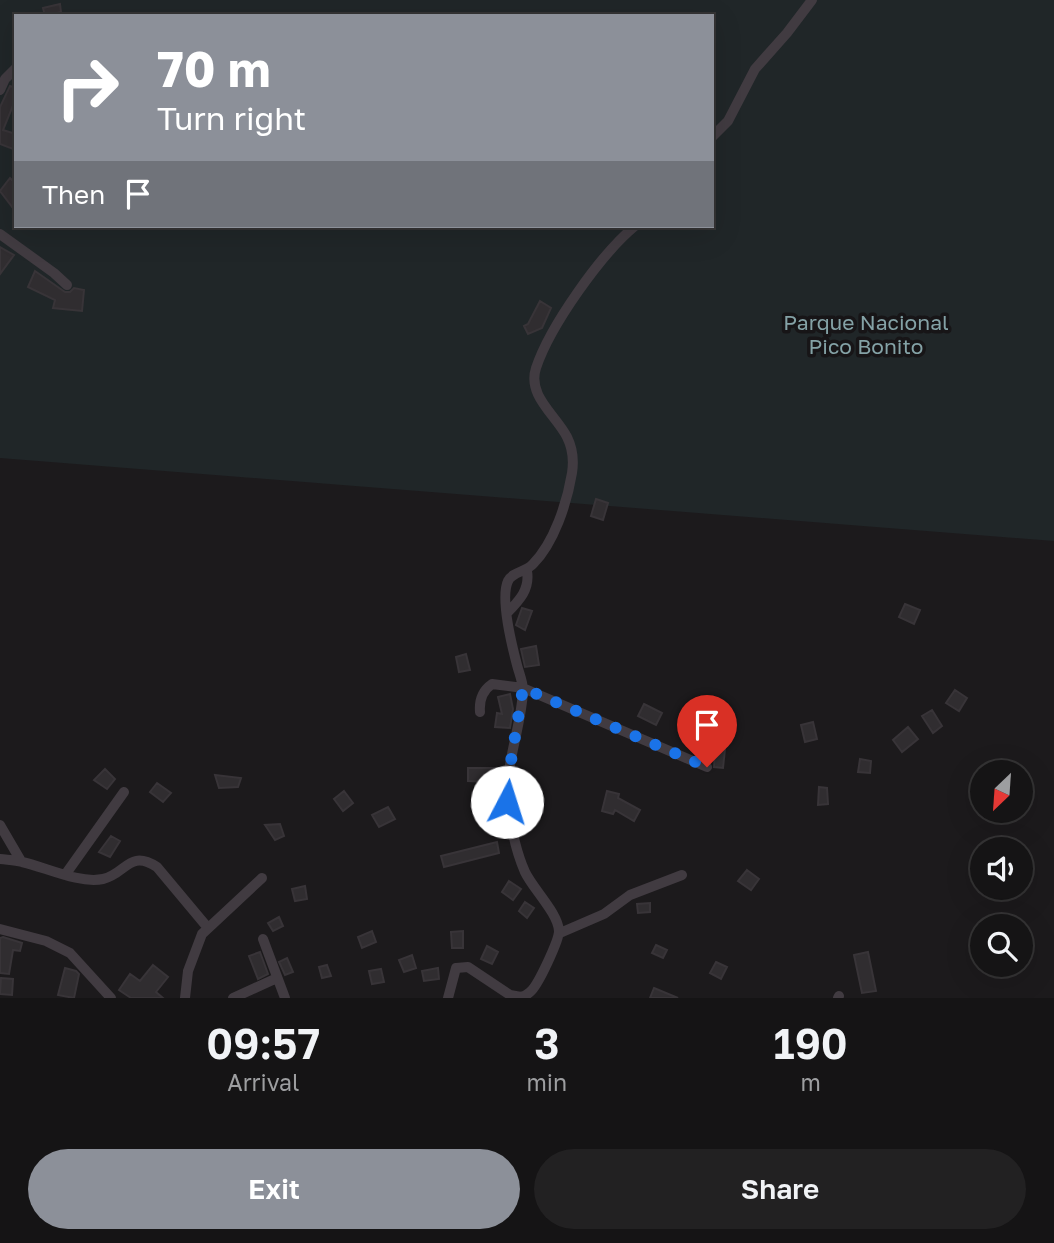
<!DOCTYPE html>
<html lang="en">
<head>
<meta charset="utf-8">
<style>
  body { margin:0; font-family:"Golos Text",sans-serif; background:#222122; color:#f1f3f6; height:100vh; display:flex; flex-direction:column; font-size:26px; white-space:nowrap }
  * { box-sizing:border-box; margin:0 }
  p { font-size:23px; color:#9d9ea0 }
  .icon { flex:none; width:38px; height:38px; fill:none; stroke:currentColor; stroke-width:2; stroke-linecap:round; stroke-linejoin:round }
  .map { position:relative; height:998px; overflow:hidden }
  .panel { display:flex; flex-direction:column; background:#151415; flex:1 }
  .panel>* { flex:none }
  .hud { position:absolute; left:14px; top:14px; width:700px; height:214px; border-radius:0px; box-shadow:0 7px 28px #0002,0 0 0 2px #343334; background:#8c9099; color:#fff; overflow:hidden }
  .needle { width:46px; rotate:205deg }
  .controls { position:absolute; left:970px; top:760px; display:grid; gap:14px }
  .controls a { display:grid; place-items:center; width:63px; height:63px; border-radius:50%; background:#151415; box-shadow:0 7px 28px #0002,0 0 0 2px #343334; font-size:35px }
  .pin { position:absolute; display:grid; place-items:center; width:60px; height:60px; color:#fff; margin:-72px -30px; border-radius:50% 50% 50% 0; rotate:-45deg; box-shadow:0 0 7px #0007 }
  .pin .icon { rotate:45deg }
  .me { position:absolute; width:77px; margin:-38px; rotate:5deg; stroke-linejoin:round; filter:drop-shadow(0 0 5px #0008) }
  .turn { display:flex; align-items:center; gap:24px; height:147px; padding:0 28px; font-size:32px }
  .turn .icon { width:91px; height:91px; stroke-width:2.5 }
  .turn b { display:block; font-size:49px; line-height:60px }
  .then { display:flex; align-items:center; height:66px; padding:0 28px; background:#0003; gap:14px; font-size:26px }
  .eta { display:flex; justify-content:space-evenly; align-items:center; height:119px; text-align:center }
  .eta b { font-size:42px; font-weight:600; line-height:49px }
  .button { display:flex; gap:14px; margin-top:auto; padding:14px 28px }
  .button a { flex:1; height:80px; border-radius:42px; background:#8c9099; color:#fff; font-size:28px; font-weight:600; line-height:80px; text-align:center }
  .button a+a { background:#222122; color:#f1f3f6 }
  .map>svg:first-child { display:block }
  .green { fill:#202628; fill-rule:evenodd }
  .building { fill:#302d30; stroke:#383438; stroke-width:2 }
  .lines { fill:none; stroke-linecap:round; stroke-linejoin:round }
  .minor { stroke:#413b41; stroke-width:10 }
  .route { stroke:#1a73e8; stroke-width:12; stroke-dasharray:0 21.6 }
  .labels { text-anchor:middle; stroke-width:7; stroke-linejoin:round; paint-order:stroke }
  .park-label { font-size:21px; fill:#84a2a6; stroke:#171517 }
</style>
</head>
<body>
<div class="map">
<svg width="1054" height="998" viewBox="0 0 1054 998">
  <rect width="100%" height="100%" fill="#1c1a1c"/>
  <path class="green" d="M0,0h1054v541l-1054,-83zM16,16h696v210h-696z"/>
  <path class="building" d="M60,4l1,8 -16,4 -2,-8z
    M10,86l6,2v10l-13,32 13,4v16l-16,-6v-37z
    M10,178l6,6v28l-16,-21z
    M0,247l14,8 -14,19z
    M35,271l30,21h5l4,-4 10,2 -2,21 -29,-3 2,-8 -27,-13z
    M540,301l11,7 -9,20 -14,6 -4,-8 4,-2z
    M596,499l12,4 -5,17 -12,-4z
    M905,604l15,6 -6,14 -15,-7z
    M522,608l10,3 -7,19 -9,-5z
    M536,646l3,19 -14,2 -4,-18z
    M466,654l4,16 -11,2 -3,-15z
    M955,690l12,8 -8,13 -13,-8z
    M510,694l3,15 -3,19 -15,-1 2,-14 5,1 -4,-17z
    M644,704l18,9 -6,12 -18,-9z
    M932,710l10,16 -9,7 -11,-17z
    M813,722l4,17 -12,3 -4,-17z
    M908,727l10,12 -16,13 -9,-12z
    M715,749h10l-2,19 -9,-1z
    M860,759l11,2 -1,12 -12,-1z
    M468,768h30l2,14 -10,2 -1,-2 -21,-1z
    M105,769l10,10 -8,10 -13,-9z
    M215,775l26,3 -3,9 -19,1z
    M157,783l14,10 -8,9 -13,-10z
    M819,787l8,1 1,16 -10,1z
    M344,791l9,12 -10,8 -9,-12z
    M607,791l12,3 -1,4 22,12 -6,11 -19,-11 -2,4 -11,-3z
    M388,807l7,12 -16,8 -7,-12z
    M280,824l4,12 -9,4 -10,-15z
    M111,836l9,5 -10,16 -11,-5z
    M497,842l2,11 -55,14 -3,-11z
    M747,870l12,9 -8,11 -13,-9z
    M509,881l12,8 -8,11 -11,-8z
    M305,886l2,13 -12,2 -3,-12z
    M525,902l9,6 -7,10 -8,-7z
    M650,903v9l-12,1 -1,-9z
    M279,917l4,9 -10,5 -5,-8z
    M372,931l4,11 -14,6 -4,-11z
    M463,931v17h-11l-1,-16z
    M3,937l19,6 -2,8 -7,-1 -4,24 -9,-1v-35z
    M656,945l11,5 -4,8 -11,-5z
    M487,946l11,6 -6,12 -11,-5z
    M260,952l8,22 -10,5 -9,-23z
    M868,952l8,39 -14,2 -8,-38z
    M412,955l4,13 -12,4 -5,-12z
    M287,958l6,14 -8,3 -6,-13z
    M716,962l11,5 -6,12 -11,-6z
    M153,965l15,12 -12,15 7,6h-32l-12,-8 11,-16 10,7z
    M327,965l4,11 -9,2 -3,-11z
    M65,968l11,3 3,3 -5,24 -16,-3z
    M438,968l1,11 -15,2 -2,-10z
    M381,969l3,13 -12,2 -3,-13z
    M1,978l12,1 -1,16 -12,-1z
    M654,988l24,10h-28z"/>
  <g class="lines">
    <path class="minor" d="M0,90l5,-11 11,-11
      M712,137l16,-16 27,-52 32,-36 25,-33
      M0,234l54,39 13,12
      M507,613c13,-13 23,-24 20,-42
      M480,712c-1,-12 2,-21 12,-28l31,4 184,79
      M0,825l21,36
      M0,859c7,1 15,1 22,3 23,5 57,22 81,17 23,-5 26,-30 54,-12l51,61
      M65,875l59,-83
      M0,929l46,12 24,12 41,45
      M560,933l44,-19 26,-19 52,-20
      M263,939l22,59
      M185,998l3,-27 14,-37 60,-56
      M233,998l44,-20
      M448,998l8,-30 12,-1 42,28 11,2c3,-1 6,-2 9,-5 8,-6 29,-52 29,-61 -1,-18 -26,-42 -34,-59 -9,-20 -14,-45 -17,-67 -5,-35 14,-79 15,-115 0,-8 -4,-17 -6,-25 -5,-19 -17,-67 -9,-84 4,-9 18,-9 25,-17 21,-21 34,-61 39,-91 2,-13 1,-24 -5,-36 -11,-22 -40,-41 -31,-69 14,-42 65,-114 99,-142
      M838,998l1,-2"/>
  </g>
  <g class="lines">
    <path class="route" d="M507,802l4,-41 12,-73 184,79"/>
  </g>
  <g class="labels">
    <g class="park-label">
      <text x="866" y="330">Parque Nacional<tspan x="866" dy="24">Pico Bonito</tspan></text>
    </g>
  </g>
</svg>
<div class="controls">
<a><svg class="needle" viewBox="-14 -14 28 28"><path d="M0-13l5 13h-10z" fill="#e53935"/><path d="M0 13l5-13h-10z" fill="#9d9ea0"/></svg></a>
<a><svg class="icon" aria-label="sound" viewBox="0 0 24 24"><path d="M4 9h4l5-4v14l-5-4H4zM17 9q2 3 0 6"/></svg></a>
<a><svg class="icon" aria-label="search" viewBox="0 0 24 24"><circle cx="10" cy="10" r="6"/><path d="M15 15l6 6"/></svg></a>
</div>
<div class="pin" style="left:707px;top:767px;background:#d93025"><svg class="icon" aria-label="arrive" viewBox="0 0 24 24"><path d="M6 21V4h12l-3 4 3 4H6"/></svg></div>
<svg class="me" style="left:507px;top:802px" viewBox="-20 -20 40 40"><circle r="19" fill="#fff"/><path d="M0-13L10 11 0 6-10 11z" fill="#1a73e8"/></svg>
<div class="hud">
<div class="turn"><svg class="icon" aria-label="right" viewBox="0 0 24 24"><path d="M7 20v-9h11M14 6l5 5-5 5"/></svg><div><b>70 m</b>Turn right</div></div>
<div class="then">Then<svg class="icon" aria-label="arrive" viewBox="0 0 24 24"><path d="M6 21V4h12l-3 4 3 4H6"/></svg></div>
</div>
</div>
<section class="panel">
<div class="eta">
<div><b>09:57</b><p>Arrival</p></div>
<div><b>3</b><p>min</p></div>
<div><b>190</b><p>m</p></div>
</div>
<div class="button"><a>Exit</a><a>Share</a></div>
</section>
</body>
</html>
